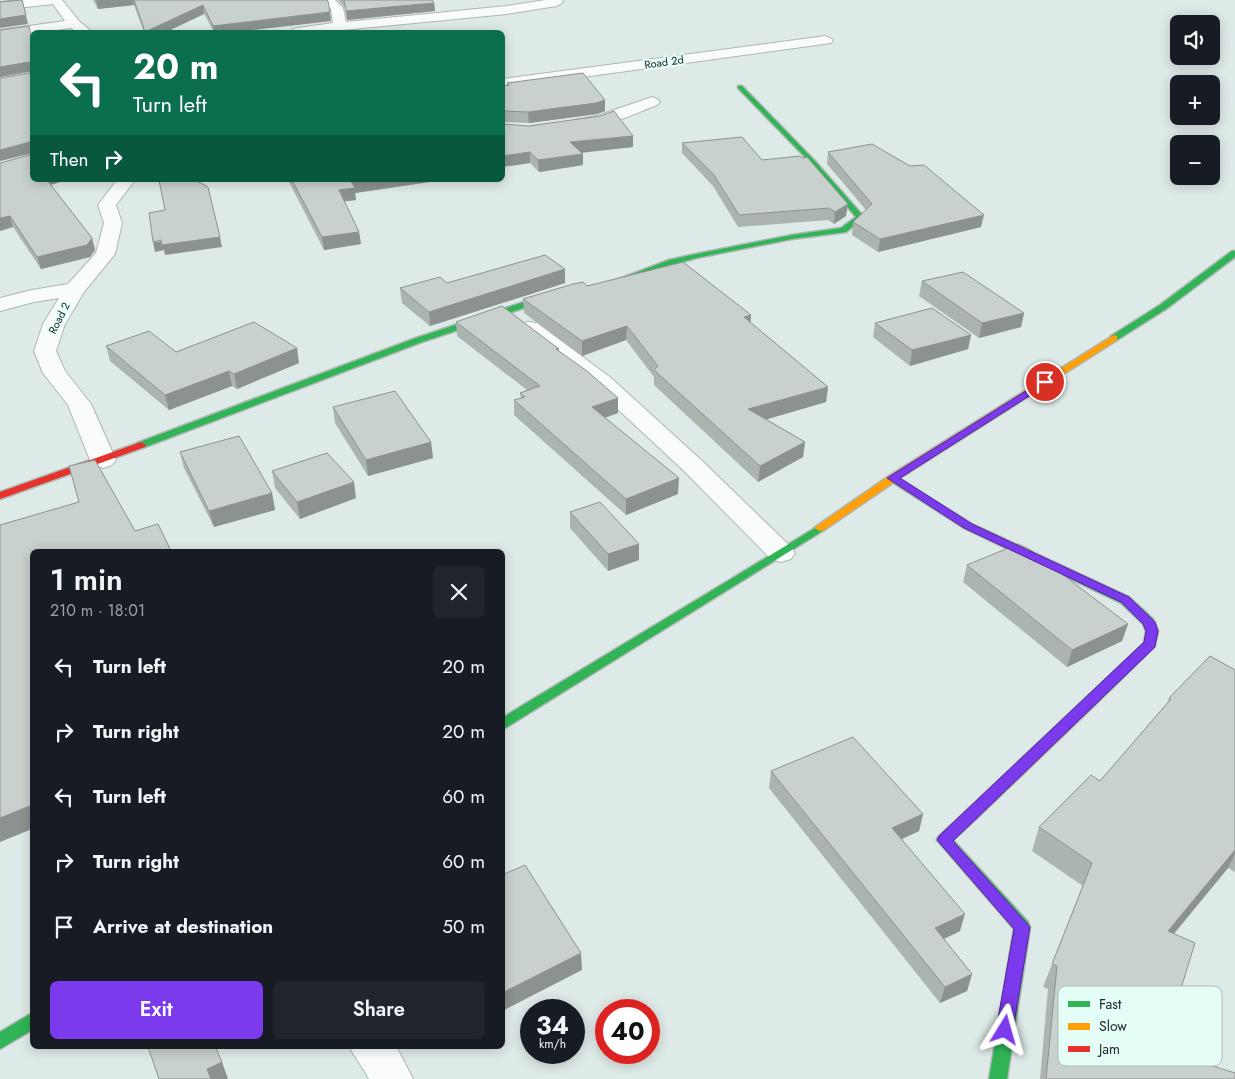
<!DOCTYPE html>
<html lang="en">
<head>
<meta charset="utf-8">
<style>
  body { margin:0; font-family:Jost,sans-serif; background:#20242c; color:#f1f3f6; height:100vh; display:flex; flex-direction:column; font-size:19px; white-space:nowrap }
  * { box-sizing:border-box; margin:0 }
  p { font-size:16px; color:#9ea1a6 }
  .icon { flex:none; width:28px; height:28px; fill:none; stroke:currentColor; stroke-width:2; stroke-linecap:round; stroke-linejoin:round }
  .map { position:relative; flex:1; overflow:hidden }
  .details { position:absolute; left:30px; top:549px; width:475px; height:500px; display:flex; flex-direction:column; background:#171b24; border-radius:8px; box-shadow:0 2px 12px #0003 }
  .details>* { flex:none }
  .hud { position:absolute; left:30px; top:30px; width:475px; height:152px; border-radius:8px; box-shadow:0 2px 12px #0003; background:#0b6e4f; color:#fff; overflow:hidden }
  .buttons { position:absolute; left:1170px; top:15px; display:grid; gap:10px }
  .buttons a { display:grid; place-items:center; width:50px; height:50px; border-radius:8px; background:#171b24; box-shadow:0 2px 12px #0003; font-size:25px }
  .speed { position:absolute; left:520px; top:999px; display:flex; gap:10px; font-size:25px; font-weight:700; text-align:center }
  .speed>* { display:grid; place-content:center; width:65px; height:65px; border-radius:50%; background:#171b24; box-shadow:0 2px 12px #0003; line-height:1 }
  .speed small { font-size:12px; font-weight:400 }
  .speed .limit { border:8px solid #d22; background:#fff; color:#111 }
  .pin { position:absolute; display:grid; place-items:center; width:42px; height:42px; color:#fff; margin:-21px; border:2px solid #fff; border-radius:50%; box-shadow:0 1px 5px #0007 }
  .me { position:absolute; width:55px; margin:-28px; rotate:8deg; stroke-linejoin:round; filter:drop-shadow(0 0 4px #0008) }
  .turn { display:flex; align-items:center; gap:18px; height:105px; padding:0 20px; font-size:22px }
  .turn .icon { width:65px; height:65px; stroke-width:2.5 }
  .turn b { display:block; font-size:35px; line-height:42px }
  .then { display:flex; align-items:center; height:48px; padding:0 20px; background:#0003; gap:10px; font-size:19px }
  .round { display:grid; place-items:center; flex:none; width:52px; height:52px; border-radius:8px; background:#20242c }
  .headline { display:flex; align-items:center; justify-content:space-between; height:85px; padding:0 20px }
  h1 { font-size:30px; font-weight:600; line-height:38px }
  .action { display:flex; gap:10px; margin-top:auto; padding:10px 20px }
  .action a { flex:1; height:58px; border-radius:8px; background:#7c3aed; color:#fff; font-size:20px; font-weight:600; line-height:58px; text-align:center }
  .action a+a { background:#20242c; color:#f1f3f6 }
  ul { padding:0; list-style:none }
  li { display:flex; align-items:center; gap:15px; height:65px; padding:0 20px }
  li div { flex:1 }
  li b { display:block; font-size:19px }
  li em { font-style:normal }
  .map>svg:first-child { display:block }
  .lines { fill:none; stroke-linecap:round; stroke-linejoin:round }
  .street-casing { stroke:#adb7b4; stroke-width:2 }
  .fast-casing { stroke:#adb7b4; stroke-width:3 }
  .slow-casing { stroke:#adb7b4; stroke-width:3 }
  .jam-casing { stroke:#adb7b4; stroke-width:3 }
  .street { fill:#fafcfb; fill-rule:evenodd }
  .fast { fill:#30b455; fill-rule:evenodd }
  .slow { fill:#ff9f0a; fill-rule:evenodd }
  .jam { fill:#e5322d; fill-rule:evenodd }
  .wall { fill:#acb4b0 }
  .shaded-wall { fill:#8c9290 }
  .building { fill:#c8d1cd; stroke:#8c9290 }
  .route { fill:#7c3aed; stroke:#51269a }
  .labels { text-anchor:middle; stroke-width:4.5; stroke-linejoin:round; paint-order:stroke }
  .far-street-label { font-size:11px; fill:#202927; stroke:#e5fdf7 }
  .key { fill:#e5fdf7; stroke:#aabdb9; stroke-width:1 }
  .key-label { font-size:14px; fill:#202927 }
</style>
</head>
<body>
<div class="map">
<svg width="1235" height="1079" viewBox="0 0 1235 1079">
  <rect width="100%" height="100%" fill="#deeae7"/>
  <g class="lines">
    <defs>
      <path id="street" d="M21,0h41l17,21 13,11h-15l-6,-4 -71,10v-8l65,-9 -12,-17 -53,6v-8z
        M322,0h13l8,8 3,14 161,-16 39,-6h16l1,2 -6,4 -50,8 -185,18h-30l1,-3 5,-1 35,-5 -2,-14z
        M826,36l7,4 -2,3 -329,45v-9z
        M652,97l5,2 3,3 -3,3c-21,8 -60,27 -82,21l-2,-3 2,-3 22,-4z
        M117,180h18l-19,25 6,18 -7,31 -31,38 -19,32 -9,27 9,20 26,33 25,56 -4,5 -9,3 -9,-3 -4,-5 -22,-55 -25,-32 -9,-22 9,-27 16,-26 -25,4 -34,9v-13l32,-8 36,-6 28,-31 8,-30 -6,-18z
        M529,322l8,1 74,55 89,81 91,88 4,6 -4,6 -10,3 -10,-3 -89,-90 -87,-81 -74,-55 -3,-5 3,-5z
        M349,1046h47l17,33h-44c-6,-12 -14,-21 -20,-33z"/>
      <path id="fast" d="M738,86h4l72,74 50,57 -18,15 -54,7 -96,19 -21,6 -55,21h-6v-4l55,-21 27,-6 96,-19 49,-7 15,-11 -46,-55 -72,-74z
        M1232,251h3v6l-69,52 -49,31h-6v-4l49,-31z
        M560,290l4,3 -1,2 -141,47 -277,105 -4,1 -5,-3 1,-2 279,-105z
        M893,475l79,49 157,73 24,22 5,12 -4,16 -55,54h-10l-2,-3 2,-3 55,-52 2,-12 -3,-7 -22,-21 -157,-75 -75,-48 -1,-2 1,-2z
        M820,525l6,3 -2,2 -322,200v-12z
        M971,809l5,2 2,4 -2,4 -23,21 75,82 2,5 -23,152h-18l25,-150 -77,-89 2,-4 27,-25z
        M32,1013v17l-32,19v-17z"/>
      <path id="slow" d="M1114,335l3,1v4l-220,140 -73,50 -4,1 -6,-3 75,-52z"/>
      <path id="jam" d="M141,442l5,3 -1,2 -145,52v-7z
        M1094,693l5,2 2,3 -2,3 -123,118 -5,2 -5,-2 -2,-4 2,-4 123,-116z"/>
    </defs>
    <use href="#street" class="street-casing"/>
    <use href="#fast" class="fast-casing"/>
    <use href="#slow" class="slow-casing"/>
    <use href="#jam" class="jam-casing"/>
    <use href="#street" class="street"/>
    <use href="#fast" class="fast"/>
    <use href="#slow" class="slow"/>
    <use href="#jam" class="jam"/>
  </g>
  <path class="wall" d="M93,0h234l4,21 -97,11h-20l-10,-18 -38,18h-22l-10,-27 -36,4z
    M338,0h94l2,3 1,8 -88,9 -2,-12z
    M0,30l32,10v140h34l-15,5 41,53 3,12 -5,7 -49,12 -28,-42 -13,4 29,-77 -29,7v-83l30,-5v-1l-30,5z
    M507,83l98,17v11l-8,3 -68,9 -27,-1v-36l5,-1z
    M502,124l131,12v11l-51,5 1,13 -44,7 -9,-9 -28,4z
    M682,143l80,17 84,56 -12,8 -6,-4 -90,7 -25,-41 -31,-33z
    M828,152l153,75 -103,25 -26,-17 1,-13 13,-12 -39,-46z
    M288,180h155l-88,13 1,7 -12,1 15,31 2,12 -37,6z
    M565,269v14l-135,43 -28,-23 -2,-15z
    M922,281l102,32 -3,14 -42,11 -60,-42z
    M587,286l164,29v8l77,64 -2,15 -60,17 39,23 -2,15 -45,25 -104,-97v-8l-28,-37 -44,16 -58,-43 -1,-14z
    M456,322l103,27v2l59,62 -13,5 73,76 -52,21 -112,-100v-15l7,-2 -1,-5 7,-3 -70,-54z
    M875,323l96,12 -3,14 -58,17 -37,-29z
    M106,346l70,6 123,11 -62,26 -5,-3 -63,24 -59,-49z
    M333,407l98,35 2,16 -65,18 -33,-53z
    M180,452l92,41 3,17 -61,17 -30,-59z
    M272,471l84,27 -56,21 -25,-31z
    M570,512l69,32v16l-31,11 -38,-43z
    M967,565l161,59 -6,17 -55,26 -104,-85z
    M1235,670v202l-7,-4 -54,66 -12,116 73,29h-195l8,-90 -5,-2 40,-101 -51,-35 7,-24 61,-46 68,-79 1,-4z
    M771,771l152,43 -4,17 -17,8 58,92 -16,8 28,35 -5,17 -27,12 -171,-215z"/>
  <path class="shaded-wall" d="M22,0l6,24 -28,4v-9z
    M96,0h37l1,5 -36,4z
    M434,3l1,8 -88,9 -1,-9z
    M203,5l1,9 -38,18h-21z
    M330,12l1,9 -97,11h-20l-1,-6z
    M29,62l3,9 -32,6v-10z
    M605,100v11l-8,3 -68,9 -1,-11z
    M633,136v11l-62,7 -1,-12z
    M30,142l2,11 -32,8v-11z
    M530,152v11l-28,4v-11z
    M583,154v11l-44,7 -1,-12z
    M45,180h21l-19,6z
    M359,180h84l-88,13 1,7 -16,2 -1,-12 12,-9z
    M848,204l-2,12 -12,8 1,-12z
    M984,215l-3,12 -103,25 2,-13z
    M10,216l3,11 -13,4v-13z
    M359,232l2,12 -37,6 -2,-13z
    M220,237l2,10 -57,8 -1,-5 -9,2 -2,-10z
    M92,238l3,12 -5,7 -49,12 -4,-12z
    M565,269v14l-135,43 -1,-14z
    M1024,313l-3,14 -42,11 3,-15z
    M751,315l-1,15 -6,-13z
    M627,326l-1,14 -44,16v-15z
    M971,335l-3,14 -58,17 2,-16z
    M297,348l2,15 -62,26 -3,-15z
    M229,371l3,15 -63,24 -4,-15z
    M828,387l-2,15 -79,23 1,-16z
    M618,398v15l-26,9v-15z
    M431,442l2,16 -65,18 -2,-16z
    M805,442l-2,15 -45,25 2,-16z
    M679,478l-1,16 -52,21v-16z
    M354,482l2,16 -56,21 -3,-17z
    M272,493l3,17 -61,17 -5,-16z
    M639,544v16l-31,11v-17z
    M1128,624l-6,17 -55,26 5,-17z
    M32,805v24l-32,13v-24z
    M923,814l-4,17 -30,14 3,-17z
    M1235,850v4l-7,14 -71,86 11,-23z
    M965,914l-5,17 -29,14 4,-17z
    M581,953l1,17 -80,41v-18z
    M972,974l-5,17 -27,12 5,-16z
    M222,1062l6,17h-17l-4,-10z"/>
  <path class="building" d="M22,0l4,15 -26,4v-17z
    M134,0h193l1,1 2,11 -117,14 -10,-21 -58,27z
    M344,0h88l2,3 -88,8z
    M29,26l3,15v139h15l45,58 -5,7 -50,12 -27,-41 -10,2v-55l29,-8 1,-13 -30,8v-72l30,-5 1,-10 -2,-1 -29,5v-37z
    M583,73l22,27 -9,3 -68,9 -26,-1v-25l7,-1 -2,-2z
    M614,111l19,25 -63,6 13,12 -45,6 -8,-8 -28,4v-32l27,2 71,-10z
    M742,137l20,23 38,-4 3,2 4,-1 41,47 -13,8 -6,-4 -90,7 -25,-40 -32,-32z
    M872,144l38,22 14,-1 60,50 -104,24 -27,-17 19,-18 -44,-52z
    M159,180h36l13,7 12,50 -58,8 -1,-5 -8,2 -4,-29 16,-3z
    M292,180h67l-8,1 4,7 -16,2 20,42 -37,5z
    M545,255l20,14 -136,43 -29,-24 40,-11 7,6z
    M683,262l68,53 -7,2 84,70 -80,22 57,33 -45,24 -106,-96 4,-4 -31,-40 -45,15 -59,-42 50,-15 10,-2 4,4z
    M963,272l61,41 -42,10 -60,-42z
    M502,306l57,43h-3l31,22 31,27 -26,9 87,71 -53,21 -112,-99 11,-3 -5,-4 20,-7 -84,-64z
    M932,308l39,27 -59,15 -37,-27z
    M254,322l43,26 -63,26 -5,-3 -64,24 -59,-49 43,-15 27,21z
    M395,391l36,51 -65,18 -33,-53z
    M239,436l33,57 -63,18 -29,-59z
    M327,453l27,29 -57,20 -25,-31z
    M95,460l40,71 23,-7 13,27h-139v254l-32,13v-293l79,-23 -10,-36z
    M600,502l39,42 -31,10 -38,-42z
    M1018,544l11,5 99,75 -56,26 -105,-85z
    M1210,656l25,14v180l-67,81 27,12 -33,107 73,23v6h-189l11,-113 -5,-2 40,-101 -53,-36 52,-52 9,6 71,-82 -2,-1z
    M853,737l70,77 -31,14 73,86 -30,14 37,46 -27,13 -174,-216z
    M525,865l56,88 -79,40v-118z
    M150,1046h65l7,16 -15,7 4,10h-52l-11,-32z"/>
  <path class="route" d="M1045,379l3,1v4l-148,94 72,46 157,73 26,25 3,9 -3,16 -202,194 77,86 -17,103 -2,6 -6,2 -6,-2 -3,-6 18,-101 -77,-89 2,-4 205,-194 2,-11 -3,-7 -22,-22 -157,-74 -77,-50z"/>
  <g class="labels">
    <g class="far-street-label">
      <text transform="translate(664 62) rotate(-8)" y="4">Road 2d</text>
      <text transform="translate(59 318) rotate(-63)" y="4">Road 2</text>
    </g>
  </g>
  <rect x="1058" y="986" width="164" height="80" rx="8" class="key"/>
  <rect x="1068" y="1001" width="22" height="6" fill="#30b455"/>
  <rect x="1068" y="1023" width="22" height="7" fill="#ff9f0a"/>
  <rect x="1068" y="1046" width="22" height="6" fill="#e5322d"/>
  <g class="key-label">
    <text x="1099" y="1009">Fast</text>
    <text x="1099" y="1031">Slow</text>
    <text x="1099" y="1054">Jam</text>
  </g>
</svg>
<div class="buttons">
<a><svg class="icon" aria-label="sound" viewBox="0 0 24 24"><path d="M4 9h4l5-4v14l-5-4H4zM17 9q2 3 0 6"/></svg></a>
<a>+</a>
<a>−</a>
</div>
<div class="speed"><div>34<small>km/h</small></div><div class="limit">40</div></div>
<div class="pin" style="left:1045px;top:382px;background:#d93025"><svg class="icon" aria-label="arrive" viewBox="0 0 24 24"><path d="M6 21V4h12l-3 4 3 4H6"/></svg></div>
<svg class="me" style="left:1005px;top:1030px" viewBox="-20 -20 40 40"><path d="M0-17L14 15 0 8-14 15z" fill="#7c3aed" stroke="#fff" stroke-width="4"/></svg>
<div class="hud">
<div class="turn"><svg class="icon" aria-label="left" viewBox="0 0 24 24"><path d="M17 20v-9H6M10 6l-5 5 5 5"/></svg><div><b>20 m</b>Turn left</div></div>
<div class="then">Then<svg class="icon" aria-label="right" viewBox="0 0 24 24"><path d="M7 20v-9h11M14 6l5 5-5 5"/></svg></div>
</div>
<section class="details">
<div class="headline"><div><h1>1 min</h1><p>210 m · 18:01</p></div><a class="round"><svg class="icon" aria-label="close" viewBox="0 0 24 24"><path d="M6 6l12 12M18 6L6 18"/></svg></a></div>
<ul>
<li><svg class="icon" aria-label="left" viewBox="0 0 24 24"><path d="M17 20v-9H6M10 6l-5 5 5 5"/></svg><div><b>Turn left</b></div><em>20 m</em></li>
<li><svg class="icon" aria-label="right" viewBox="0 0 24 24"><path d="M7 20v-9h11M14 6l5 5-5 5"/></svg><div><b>Turn right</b></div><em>20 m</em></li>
<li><svg class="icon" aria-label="left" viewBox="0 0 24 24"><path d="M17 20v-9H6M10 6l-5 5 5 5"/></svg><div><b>Turn left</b></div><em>60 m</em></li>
<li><svg class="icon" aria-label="right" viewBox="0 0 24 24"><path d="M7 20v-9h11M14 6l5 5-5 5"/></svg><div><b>Turn right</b></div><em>60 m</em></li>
<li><svg class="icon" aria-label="arrive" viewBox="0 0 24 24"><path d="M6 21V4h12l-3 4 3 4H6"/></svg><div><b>Arrive at destination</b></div><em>50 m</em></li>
</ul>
<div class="action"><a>Exit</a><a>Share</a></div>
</section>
</div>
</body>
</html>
